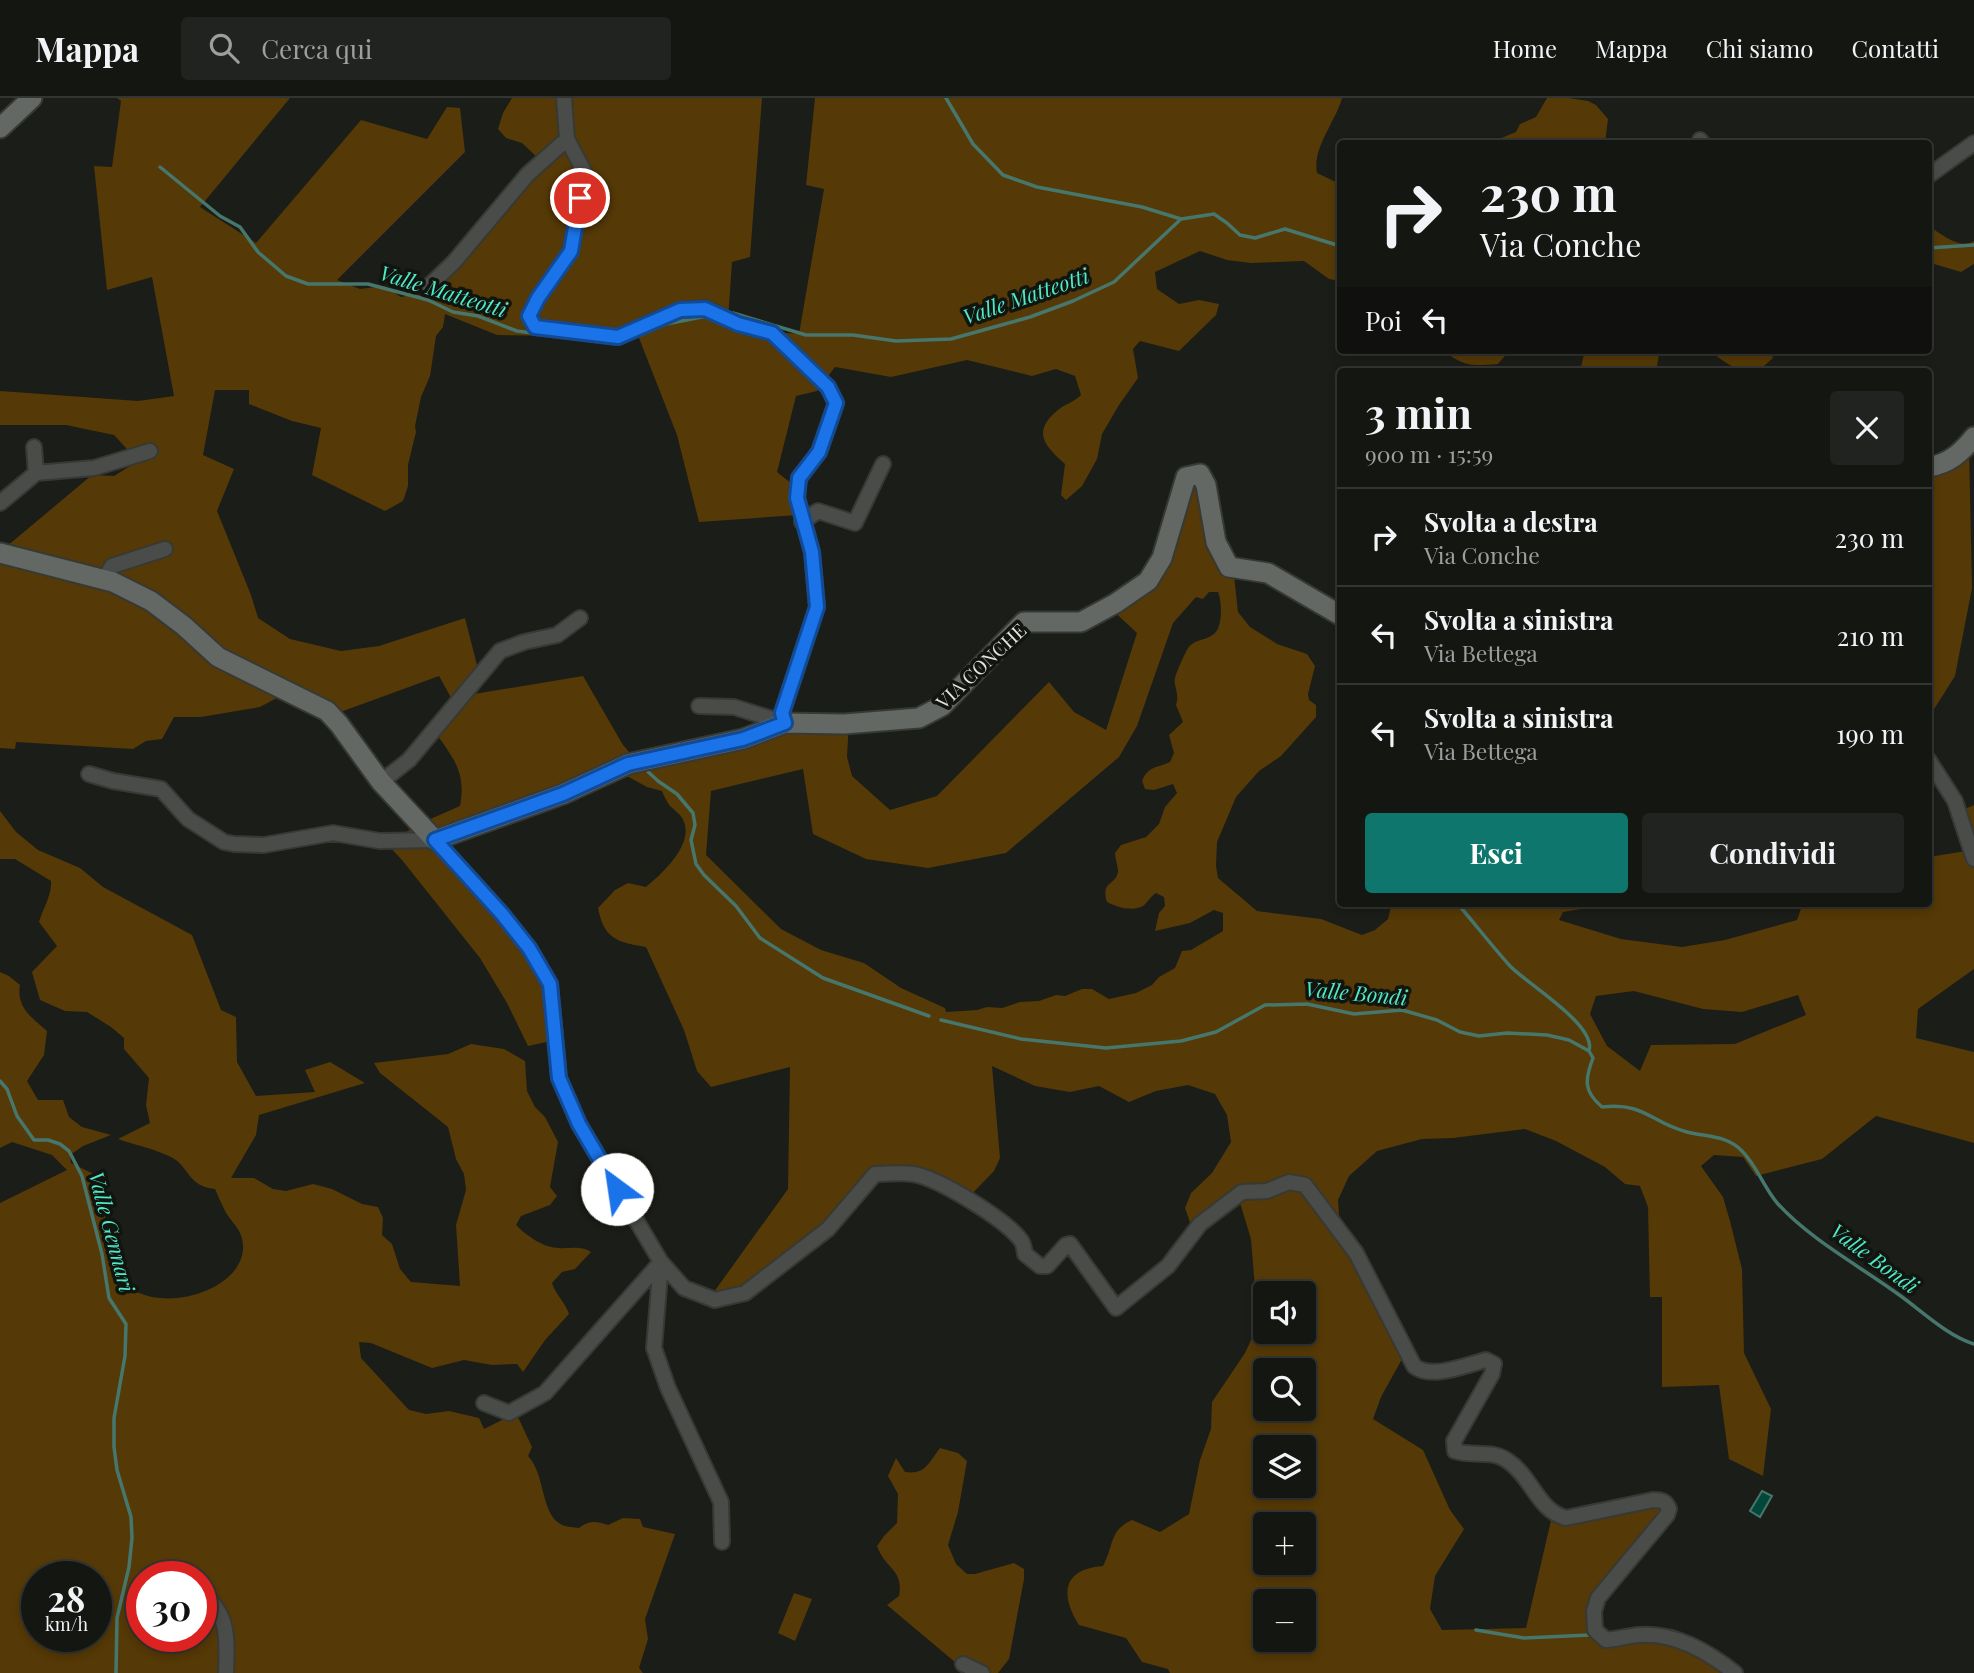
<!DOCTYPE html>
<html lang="it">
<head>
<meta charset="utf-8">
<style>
  body { margin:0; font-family:"Playfair Display",serif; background:#212320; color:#f1f3f6; height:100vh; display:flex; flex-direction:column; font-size:26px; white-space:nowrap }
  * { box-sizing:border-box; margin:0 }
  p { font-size:23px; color:#9d9f9f }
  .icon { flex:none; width:38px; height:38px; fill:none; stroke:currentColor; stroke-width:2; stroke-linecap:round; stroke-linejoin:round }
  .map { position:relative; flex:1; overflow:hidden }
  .panel { position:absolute; left:1337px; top:270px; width:595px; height:539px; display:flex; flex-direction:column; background:#141612; border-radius:7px; box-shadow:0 4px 10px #0003,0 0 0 2px #333532 }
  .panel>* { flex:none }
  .hud { position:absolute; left:1337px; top:42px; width:595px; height:214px; border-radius:7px; box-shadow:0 4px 10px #0003,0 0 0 2px #333532; background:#141612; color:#f1f3f6; overflow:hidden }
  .fabs { position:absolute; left:1253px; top:1183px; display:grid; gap:14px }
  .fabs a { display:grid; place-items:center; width:63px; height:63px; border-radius:7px; background:#141612; box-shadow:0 4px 10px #0003,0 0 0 2px #333532; font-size:35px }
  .speed { position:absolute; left:21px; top:1463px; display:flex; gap:14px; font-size:35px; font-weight:700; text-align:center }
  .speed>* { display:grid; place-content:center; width:91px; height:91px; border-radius:50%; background:#141612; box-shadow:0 4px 10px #0003,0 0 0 2px #333532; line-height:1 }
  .speed small { font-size:18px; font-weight:400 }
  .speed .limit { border:10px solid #d22; background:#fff; color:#111 }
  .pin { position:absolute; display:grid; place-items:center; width:60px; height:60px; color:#fff; margin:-30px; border:4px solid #fff; border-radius:50%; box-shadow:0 2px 7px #0007 }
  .me { position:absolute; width:77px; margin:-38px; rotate:329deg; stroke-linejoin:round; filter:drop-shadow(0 0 5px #0008) }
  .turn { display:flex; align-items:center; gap:24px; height:147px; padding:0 28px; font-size:32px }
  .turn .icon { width:91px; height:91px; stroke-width:2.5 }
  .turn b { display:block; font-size:49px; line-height:60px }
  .then { display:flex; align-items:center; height:66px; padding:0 28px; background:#0003; gap:14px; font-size:26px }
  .round { display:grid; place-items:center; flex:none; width:74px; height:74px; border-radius:7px; background:#212320 }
  .headline { display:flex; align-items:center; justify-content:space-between; height:119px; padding:0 28px }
  h1 { font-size:42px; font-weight:700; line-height:52px }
  .action { display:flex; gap:14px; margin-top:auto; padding:14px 28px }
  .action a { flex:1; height:80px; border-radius:7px; background:#0f766e; color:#fff; font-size:28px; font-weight:700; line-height:80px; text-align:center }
  .action a+a { background:#212320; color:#f1f3f6 }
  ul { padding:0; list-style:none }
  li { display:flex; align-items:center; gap:21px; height:98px; padding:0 28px; border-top:2px solid #333532 }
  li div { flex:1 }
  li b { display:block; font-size:26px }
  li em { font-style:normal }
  header { display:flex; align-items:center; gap:42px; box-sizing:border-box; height:98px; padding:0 35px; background:#141612; border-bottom:2px solid #333532 }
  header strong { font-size:33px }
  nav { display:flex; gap:38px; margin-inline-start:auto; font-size:24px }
  .search { width:490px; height:63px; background:#212320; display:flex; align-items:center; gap:18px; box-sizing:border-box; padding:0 24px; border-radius:7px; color:#9d9f9f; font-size:26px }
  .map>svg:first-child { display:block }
  .green { fill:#553906; fill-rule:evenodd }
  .water { fill:#03473a; stroke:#46766c; stroke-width:2 }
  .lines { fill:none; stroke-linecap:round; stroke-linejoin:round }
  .stream { stroke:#46766c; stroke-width:3.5 }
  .street-casing { stroke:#373934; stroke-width:18 }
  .secondary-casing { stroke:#373934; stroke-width:23 }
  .street { stroke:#4a4c4a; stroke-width:14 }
  .secondary { stroke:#646864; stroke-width:19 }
  .route-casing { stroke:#114b97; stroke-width:18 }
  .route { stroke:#1a73e8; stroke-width:12 }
  .labels { text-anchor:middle; stroke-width:7; stroke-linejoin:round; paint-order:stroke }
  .street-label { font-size:19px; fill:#e3e5e1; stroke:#12140f }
  .water-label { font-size:21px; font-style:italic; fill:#4debc7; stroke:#12140f }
</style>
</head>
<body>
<header>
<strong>Mappa</strong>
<div class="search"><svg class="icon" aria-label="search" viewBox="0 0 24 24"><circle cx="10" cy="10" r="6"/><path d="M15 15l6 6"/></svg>Cerca qui</div>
<nav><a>Home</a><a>Mappa</a><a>Chi siamo</a><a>Contatti</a></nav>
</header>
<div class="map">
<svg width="1974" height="1575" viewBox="0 0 1974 1575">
  <rect width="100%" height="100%" fill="#1b1d18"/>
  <path class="green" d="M117,0h173l-90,109 56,36 105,-123 66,19 20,-32 13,1 5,44 -128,128 23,9 24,-3 17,11 15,-3 8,3 53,-49 62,-89 -17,-16 -16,-5 -8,-9 5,-16 9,-15h250l-12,159 -18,5 -4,58 35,11 36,3 25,-145 -18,-4 9,-87h527c-6,23 -30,50 -25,75l23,11v97l-11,-2 -25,-18 -53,2 -24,-3 -27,-9 -45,21 2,17 22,15 20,-4 20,4 -3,11 -37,36 -39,-10 -7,8 5,29 -19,27 -17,29 -5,25 -15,27 -16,14 -5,-5 4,-31c-20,-18 -34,-32 -7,-54 7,-6 16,-8 23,-15l-6,-19 -19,-7 -24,7 -65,-16 -76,17 -56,-10 -18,24 -21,5 -19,76 20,16 1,27 -99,7 -22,-87 -40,-102 -66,3 -74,-1 -52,-21 -2,13 -7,9 -6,40 -9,21 -6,29 1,6 -8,33v21l-5,15 -18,10 -73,-36 9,-47 -29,-7 -43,-17v-14h-34l-12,65 31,14 -17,42 34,84 7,23 32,21 51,12 38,-5 86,-28 13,51 -8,15 4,10 109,-18 40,69 14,16 82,-25 130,-15 -2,36 5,19 38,34 47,-14 112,-114 25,30 32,18 31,-97 -29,-27 41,-30 43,-104 32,80 9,14 5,46 12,15 27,17 30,10 8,12 -7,28 1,6 7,5v12l-35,39 -22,15 -23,26 -19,45 -1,24 2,12 39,33 64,8 41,16 13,-5 13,-11 4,-16h196l-7,6 -18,3 -4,8 62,19 61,8 43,-7 72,-20 6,-17h125l1,-46 43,-7 -14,-38 16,-7v164l-56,40 -2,29 58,14v91l-98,-27 -54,43 -66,17 -13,-19 -29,-2 -13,11 22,31 7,24 12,48 2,84 27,56 -8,67 -34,-17 -10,-74 -57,2v-90h-12l-2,-90 -8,-21 -15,-2 -20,-17 -49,-26 -31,-12 -72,9 -31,1 -45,12 -28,25 -11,24 2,29 67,121 -26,47 -8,22 50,31 27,60 14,19 -29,47 -5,33 12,21 84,-2 27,-116 39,4 81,-16 -68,89 -11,38 5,12 79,1 3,9 44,24h-555l-2,-4 -26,-7 -16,-24 -47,-13c-19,-30 -17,-56 24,-59 11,-20 6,-36 29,-46l28,12 29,-18 11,-54 11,-31 1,-27 33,-49 13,-28 -7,-86 -11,-36 -47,28 -8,-23 6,-15 21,-20 19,-31 -4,-27 -12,-21 -27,-9 -32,6 -27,11 -30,-16 -29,6 -35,-6 -43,-20 8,92 -6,13 -29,30 -13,-14 -88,-12 -38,57 -91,59 -24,5 77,-107 2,-122 -79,20 -14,-16 -13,-41 -38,-83c-29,-5 -42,-8 -48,-39l17,-18 13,-7 18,4c16,-13 51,-45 36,-69 -3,-5 -8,-8 -12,-12 -3,-4 -6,-10 -8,-15l-15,-4 -31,-17 -180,65 94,111 30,93 -32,7 -21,-43 -27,-45 -78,-98 -15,-16 32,-20 41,-18c6,-32 -5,-46 -23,-71l17,-32 -15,-27 -104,38 -49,-21 -26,14 -59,10h-27l-12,22 -16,2 -13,8 -117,-7 -1,7 -15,-1v-196l92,-77 22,1 24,-15 -24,-26 -48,-10h-66v-34l138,10 36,-5 -22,-119 -45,13 -13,-124 18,1 9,-66zM1209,494h9c4,10 5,35 -4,42 -10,8 -22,4 -28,18 -3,5 -10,21 -11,26 -2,8 5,15 1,27l7,17 -14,13 5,18 -4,9c-13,6 -22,4 -28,19l3,8 9,1 19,-6 4,9 -12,14 -6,17 -13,13 -25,8 -6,8c0,5 3,13 3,18 -1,14 -18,10 -11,31 9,5 26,10 36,4 4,-3 8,-10 13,-13l8,4 1,9 -6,7 -4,18 35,-8 24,-13 9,3v18l-32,19 -9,1 -7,17 -16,9 -7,8 -16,8 -27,6 -17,-10h-10l-17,7 -9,-1 -17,6 -19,1 -18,6 -15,-1 -10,3 -31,2 -1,-4 -44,-20 -37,-25 -43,-13 -40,-21 -75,-74 5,-64 92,-22 10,65 53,25 62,9 78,-15 113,-96 18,-31 36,-103 23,-26 7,2zM1634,893l69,18 39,3 56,-17 8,20 -71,29 -84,1 -11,26 -33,-25 -17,-32 6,-18zM1265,1195h39v39h-39zM1265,1272h39v39h-39zM1265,1349h39v39h-39zM1265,1426h39v39h-39zM1265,1503h39v39h-39z
    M1547,0h22l19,3 8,4 12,14 -3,24h-110l4,-4 17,-7 4,-8 16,-7z
    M1929,128c12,8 31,24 45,15v23l-13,8 -27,-8 -5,2z
    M1443,252h67l-12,14c-25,2 -35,3 -55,-14z
    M1585,252h78l-4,5 -3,16h-70l-5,-4z
    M1709,252h61l3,8 -15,13c-24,0 -31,-7 -49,-21z
    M1969,349l3,141 -17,88 -26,41v-260z
    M0,713l16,21 22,18 42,18 23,19 89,48 29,75 15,7 1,45 19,34 59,-4 -10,-22 25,-8 35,21 -106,32 -3,20 -25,43h23l19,11 13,2 27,-7 19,5 30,15 16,3 5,11 -1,17 10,9 8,25 11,13 49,4 -4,-61 10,-35 -2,-16 -8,-15 -8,-32 -68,-54 -6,-10 74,-9 23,-10 33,5 21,12 2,30 8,16 10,10 13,25 -8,45 7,9 -7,9 -29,11 -5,9c11,11 28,23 43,23 13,1 20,-3 32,4l-16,17 -13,3 -10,11c4,12 13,19 17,31l-24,26 -22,32 -6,-8 -25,1 -28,-5 -32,8 -61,-25 -12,-1 2,16 48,52 17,4 23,-3 30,7 5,11 32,-16 16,34 -4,9c18,19 12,58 34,69 5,2 12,2 17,3 10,-8 17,-7 29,-3l15,-7 17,1 3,8 32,7 -30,85 3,20 -9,29 4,5h-643v-470l67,-33 -15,-15 -40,-13 -12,6v-176l9,4 11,9c-4,22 12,33 27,46l-3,24 -17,26 11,19h25l6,17 13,10 29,8 -28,11 -13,9 1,8 33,16c6,13 2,29 1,43 -1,18 4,35 12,51 25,48 129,22 126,-28 -1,-15 -9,-20 -17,-32 -4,-8 -8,-17 -11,-24 -28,-3 -25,-22 -44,-32 -16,-8 -36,-12 -53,-18l32,-16 -4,-18 3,-27 -25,-29v-11l-13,-11 -24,-15 -22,-1 -25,-11 -8,-28 25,-26 -18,-24c4,-14 13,-27 12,-41l-36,-22h-15zM37,1479h59v59h-59zM142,1479h59v59h-59z
    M940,1350l18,5 9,8 -9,51 -10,33 8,19 11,10h8l39,-11 10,6v10l-15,80 -11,14h-30l-81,-68 12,-9c5,-27 -14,-27 -22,-50l7,-10 13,-13 1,-29 -10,-18 8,-18 9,14c21,3 23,-9 35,-24z
    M794,1495l18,6 -17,42 -17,-8z"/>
  <path class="water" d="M1762,1393l10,5 -12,21 -10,-6z"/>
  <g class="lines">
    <path class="stream" d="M946,0l27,46 30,31 34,12 105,20 39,12 33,-5 13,9 13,12 15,3 30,-9 55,17
      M160,69l60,49 20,11 18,25 28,24 22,8h60l60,16 25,12 25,4 39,15 86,11
      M1928,150l46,-3
      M733,215l73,22h47l43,6 55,-2 79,-22 43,-16 41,-19 67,-63
      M641,237l25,-11 41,-8
      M644,670l14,13 19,13 16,19 2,12 -4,15 5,24 8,11 32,31 24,32 63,40 106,38
      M1457,805c18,21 35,43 53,63 16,17 87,59 79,85l4,7c-8,21 -10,33 9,49 43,-5 49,16 85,25 20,5 39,3 55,19 15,15 22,37 36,53 33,36 80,61 120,90 24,17 48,41 76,50
      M941,922l80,19 85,9 75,-7 35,-9 49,-27 42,-1 47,10 48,-4 35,10 23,12 19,4 28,-3 40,2 22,5 20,11
      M0,983l7,8 10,27 17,24h14l12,4 9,7 13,25 20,78 7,44 17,26 -1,32 -11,62v29l3,23 14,47 1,21 -3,29 -12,51 -1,55
      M1476,1532l48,8 66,-3"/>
    <defs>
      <path id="street" d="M564,0l3,41 17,32 -13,80 -33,47 -9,18 6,11 83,10 62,-27 25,-2 33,16 34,9 56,54 8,16 -17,49 -20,26 -2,19 15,55 5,55 -35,106 3,10
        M1700,42l3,4
        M1928,78l46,-33
        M428,189l26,-25 73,-87 40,-36
        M36,375l58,-5 56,-17
        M0,405l36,-30 -2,-26
        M802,424l16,-11 37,12 28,-59
        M104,482l8,-14 53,-17
        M699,608l35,1 51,16
        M1928,661l27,42 19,58
        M89,676l24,7 48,8 27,30 36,23 10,2 30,1 69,-12 47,8 55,-1 67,74 27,34 21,36 9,94 20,46 82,138 23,26 31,12 30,-7 83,-64 47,-55c12,0 26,-2 38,0 26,4 91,45 107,65 4,4 4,10 5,15l15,12h7l19,-21 4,-1 46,64 52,-42 32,-42 42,-32 25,-1 22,-9 16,3 51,68 58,113c17,14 52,-1 72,-6l8,4 -2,10 -38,67 1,10c18,6 37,-2 53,10 24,16 30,50 58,57l87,-18c9,0 13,1 16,9l-2,6 -69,83 -4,13 1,19 11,10c11,-1 22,-4 33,-5 36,-3 69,17 96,38
        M381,684l28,-22 91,-109 24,-9 33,-7 23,-17
        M661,1164l-7,86 14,40 53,114 1,40
        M484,1305l25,10 36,-20 116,-131
        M178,1474l6,5
        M201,1493c29,25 26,47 25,82
        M963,1566l19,9"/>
      <path id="secondary" d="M0,30l32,-30
        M1928,369c21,-3 33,-14 46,-30
        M0,455l113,29 38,19 33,25 34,31 109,54 12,13 42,58 54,58 128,-46 65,-30 115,-25 42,-16 59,1 75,-6 23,-12 82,-84h57l35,-19 32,-22 14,-23 24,-81 14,-3 6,11 10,57 13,25 39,6 72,42"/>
    </defs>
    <use href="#street" class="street-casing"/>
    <use href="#secondary" class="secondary-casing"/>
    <use href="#street" class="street"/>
    <use href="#secondary" class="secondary"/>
  </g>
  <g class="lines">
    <defs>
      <path id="route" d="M580,100l-9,53 -33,47 -9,18 6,11 83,10 62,-27 25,-1 33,15 34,9 56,54 8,16 -17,49 -20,26 -2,20 15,54 5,55 -35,106 3,10 -42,16 -115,25 -65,30 -128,46 67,74 27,34 21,36 9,94 20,46 38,65"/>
    </defs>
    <use href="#route" class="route-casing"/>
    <use href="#route" class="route"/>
  </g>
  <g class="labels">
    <g class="street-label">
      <text transform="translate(981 568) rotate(-43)" y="7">VIA CONCHE</text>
    </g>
    <g class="water-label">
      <text transform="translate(443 194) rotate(17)" y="7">Valle Matteotti</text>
      <text transform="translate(1026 199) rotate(-19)" y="7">Valle Matteotti</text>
      <text transform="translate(1356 896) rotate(5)" y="7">Valle Bondi</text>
      <text transform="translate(111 1134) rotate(75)" y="7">Valle Gennari</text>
      <text transform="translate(1874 1161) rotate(36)" y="7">Valle Bondi</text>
    </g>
  </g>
</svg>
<div class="fabs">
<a><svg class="icon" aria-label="sound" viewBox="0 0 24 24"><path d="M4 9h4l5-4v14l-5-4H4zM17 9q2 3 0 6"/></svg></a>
<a><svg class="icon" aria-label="search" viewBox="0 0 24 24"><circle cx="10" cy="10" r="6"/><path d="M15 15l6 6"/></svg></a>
<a><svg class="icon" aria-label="layers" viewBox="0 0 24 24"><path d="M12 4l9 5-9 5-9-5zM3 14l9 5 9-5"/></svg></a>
<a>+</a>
<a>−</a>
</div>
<div class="speed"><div>28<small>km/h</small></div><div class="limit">30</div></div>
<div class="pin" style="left:580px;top:100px;background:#d93025"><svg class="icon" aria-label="arrive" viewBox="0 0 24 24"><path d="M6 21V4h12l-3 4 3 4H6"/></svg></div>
<svg class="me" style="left:617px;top:1091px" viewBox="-20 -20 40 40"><circle r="19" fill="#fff"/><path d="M0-13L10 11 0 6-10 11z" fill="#1a73e8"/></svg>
<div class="hud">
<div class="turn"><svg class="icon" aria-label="right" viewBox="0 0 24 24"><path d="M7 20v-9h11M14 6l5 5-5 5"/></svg><div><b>230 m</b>Via Conche</div></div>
<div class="then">Poi<svg class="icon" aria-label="left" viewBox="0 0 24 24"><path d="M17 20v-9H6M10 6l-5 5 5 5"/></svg></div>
</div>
<section class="panel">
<div class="headline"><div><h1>3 min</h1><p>900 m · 15:59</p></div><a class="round"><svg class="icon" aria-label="close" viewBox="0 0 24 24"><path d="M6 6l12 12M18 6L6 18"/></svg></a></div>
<ul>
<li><svg class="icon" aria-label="right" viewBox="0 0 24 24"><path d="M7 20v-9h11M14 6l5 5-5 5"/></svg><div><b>Svolta a destra</b><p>Via Conche</p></div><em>230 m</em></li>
<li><svg class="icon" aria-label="left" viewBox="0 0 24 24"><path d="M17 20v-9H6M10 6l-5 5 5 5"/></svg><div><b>Svolta a sinistra</b><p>Via Bettega</p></div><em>210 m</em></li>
<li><svg class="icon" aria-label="left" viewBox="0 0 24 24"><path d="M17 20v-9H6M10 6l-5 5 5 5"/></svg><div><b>Svolta a sinistra</b><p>Via Bettega</p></div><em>190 m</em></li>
</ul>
<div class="action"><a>Esci</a><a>Condividi</a></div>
</section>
</div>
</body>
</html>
